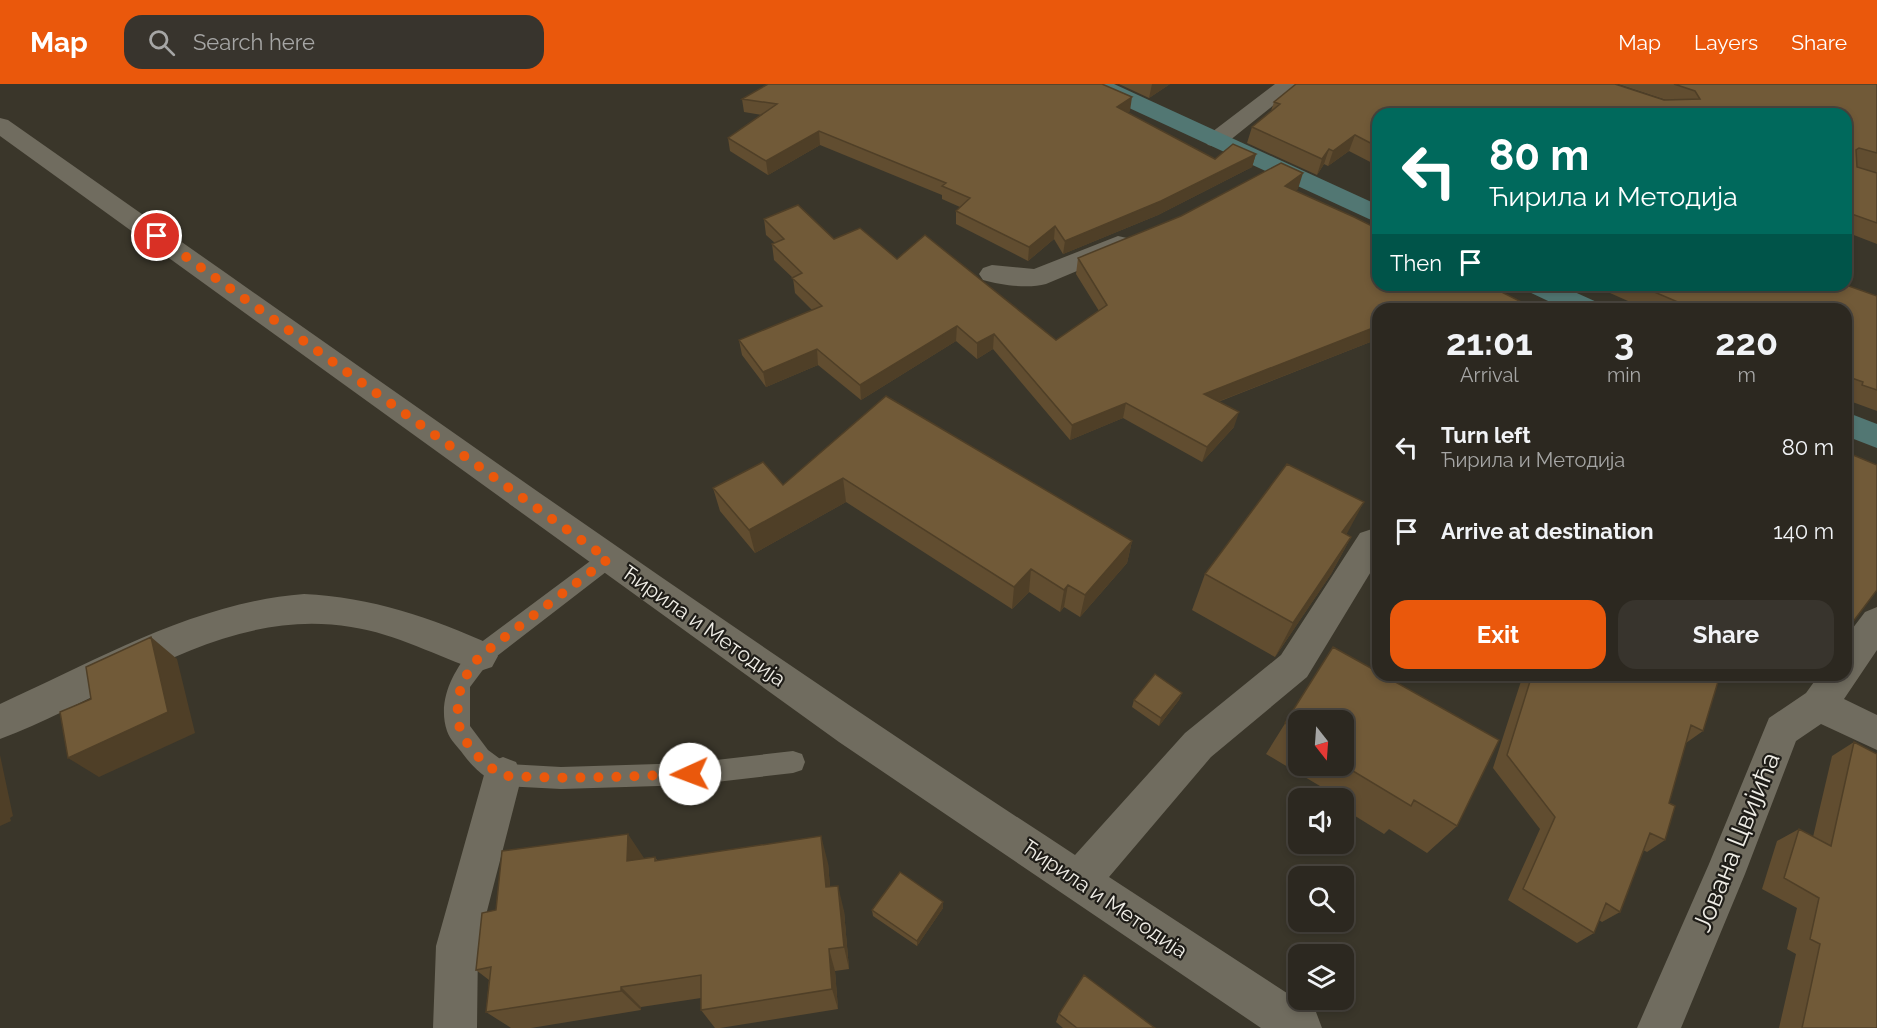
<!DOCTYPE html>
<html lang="en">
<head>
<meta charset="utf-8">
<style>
  body { margin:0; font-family:Raleway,sans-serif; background:#38342d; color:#f1f3f6; height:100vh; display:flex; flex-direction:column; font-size:22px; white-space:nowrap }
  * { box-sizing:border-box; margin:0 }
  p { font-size:20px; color:#a6a6a5 }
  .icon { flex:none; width:33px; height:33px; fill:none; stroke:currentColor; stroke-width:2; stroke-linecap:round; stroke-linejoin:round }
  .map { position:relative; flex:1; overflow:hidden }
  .drawer { position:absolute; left:1372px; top:219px; width:480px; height:378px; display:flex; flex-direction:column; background:#2c2820; border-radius:18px; box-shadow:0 3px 9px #0003,0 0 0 2px #48443e }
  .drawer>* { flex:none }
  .hud { position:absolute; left:1372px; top:24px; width:480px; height:183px; border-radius:18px; box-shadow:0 3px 9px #0003,0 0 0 2px #48443e; background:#00695c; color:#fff; overflow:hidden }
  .needle { width:39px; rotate:163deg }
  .fabs { position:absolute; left:1288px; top:626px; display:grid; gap:12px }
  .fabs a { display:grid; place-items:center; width:66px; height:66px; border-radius:12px; background:#2c2820; box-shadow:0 3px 9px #0003,0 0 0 2px #48443e; font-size:30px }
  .pin { position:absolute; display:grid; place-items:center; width:51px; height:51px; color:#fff; margin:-26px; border:3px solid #fff; border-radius:50%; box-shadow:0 2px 6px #0007 }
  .me { position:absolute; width:66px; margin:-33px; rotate:268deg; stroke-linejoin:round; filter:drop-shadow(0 0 4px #0008) }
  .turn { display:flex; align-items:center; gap:21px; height:126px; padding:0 18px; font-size:27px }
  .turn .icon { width:78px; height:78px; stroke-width:2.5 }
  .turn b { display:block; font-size:42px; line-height:51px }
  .then { display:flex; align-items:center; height:57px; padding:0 18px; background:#0003; gap:12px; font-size:22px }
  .eta { display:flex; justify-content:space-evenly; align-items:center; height:102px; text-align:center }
  .eta b { font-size:36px; font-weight:700; line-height:42px }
  .primary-button { display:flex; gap:12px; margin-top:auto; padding:12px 18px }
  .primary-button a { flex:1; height:69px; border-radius:18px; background:#ea580c; color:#fff; font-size:24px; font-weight:700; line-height:69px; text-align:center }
  .primary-button a+a { background:#38342d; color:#f1f3f6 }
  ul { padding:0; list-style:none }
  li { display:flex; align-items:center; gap:18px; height:84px; padding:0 18px }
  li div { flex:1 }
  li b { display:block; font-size:22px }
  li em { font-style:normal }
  header { display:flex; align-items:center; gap:36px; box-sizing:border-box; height:84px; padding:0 30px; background:#ea580c; color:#fff }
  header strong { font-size:28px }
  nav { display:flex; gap:33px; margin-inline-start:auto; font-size:21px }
  .search { width:420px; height:54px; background:#38342d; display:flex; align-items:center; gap:15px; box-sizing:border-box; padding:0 21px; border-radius:18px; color:#a6a6a5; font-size:22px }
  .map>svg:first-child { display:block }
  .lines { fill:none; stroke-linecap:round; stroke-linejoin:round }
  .lane { fill:#706c5f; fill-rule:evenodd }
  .street { fill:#706c5f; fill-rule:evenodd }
  .secondary { fill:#527773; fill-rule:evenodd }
  .wall { fill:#614d30; fill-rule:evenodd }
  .shaded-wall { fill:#4f3f27 }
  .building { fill:#715a38; stroke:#4f3f27; stroke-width:1.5 }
  .route { stroke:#ea580c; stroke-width:10; stroke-dasharray:0 18 }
  .labels { text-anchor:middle; stroke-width:4.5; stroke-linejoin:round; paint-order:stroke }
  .street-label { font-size:21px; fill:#efede6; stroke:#1f1d18 }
  .near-street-label { font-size:26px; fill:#efede6; stroke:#1f1d18 }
</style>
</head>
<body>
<header>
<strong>Map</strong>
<div class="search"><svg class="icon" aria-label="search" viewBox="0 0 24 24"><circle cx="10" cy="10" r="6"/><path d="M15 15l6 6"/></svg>Search here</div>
<nav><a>Map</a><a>Layers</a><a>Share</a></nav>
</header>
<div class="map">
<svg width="1877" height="944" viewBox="0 0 1877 944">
  <rect width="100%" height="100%" fill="#3a362a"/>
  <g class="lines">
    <path class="lane" d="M608,466l7,3 4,6 -4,6 -127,98 -18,24v39l18,24 19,14 54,3 129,-4 103,-12 9,3 3,8 -3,8 -9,3 -103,12 -129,4 -58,-3c-16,-6 -30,-18 -40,-32 -5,-7 -13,-14 -16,-23 -10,-30 6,-60 25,-82l129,-96z"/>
    <path class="street" d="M1275,0h25l-76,61 -8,2 -8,-2 -4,-5 4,-5z
      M0,34l8,2c354,248 705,499 1067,735l110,-122 96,-78 79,-122 12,-4 6,2v29l-71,117 -96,80 -102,120 207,135 6,16h-61l-422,-286 -839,-606z
      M1118,152l9,2 4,6 -4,6 -81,34c-18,5 -45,1 -63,-4l-4,-6 4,-6 9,-3 42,4z
      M304,510c67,3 128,24 188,51l6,11 -6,11 -12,4c-44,-15 -83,-37 -129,-44 -130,-21 -236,69 -351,112v-35c97,-44 196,-102 304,-110z
      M1877,523v43l-33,49 33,16v35l-56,-26 -25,17 -51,133 -64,154h-44l72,-164 60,-146 37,-25 13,-18h27v-38l19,-25z
      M503,673l13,5 6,13 -44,171 -1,82h-44l3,-82 48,-171 6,-13z"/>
    <path class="secondary" d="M1085,0h29l264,121v17l-9,-3 -281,-130z
      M1523,201h36l40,18 4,6h-38l-38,-18z
      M1846,328l31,12v24l-31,-12z"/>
  </g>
  <path class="wall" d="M1119,0h51l-21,14z
    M1618,0h259v160l-31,-12v-118h-468v52l-29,-15 -21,15 -4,-2 -7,11 -70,-32 5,-16 19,-16 3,-9 392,-2z
    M742,15l388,12 -3,2 88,46 41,-5 -4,13 -94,48 -95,39 -9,-15 -26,22 -72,-37v-13l4,-4 -18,-8v-4l-122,-50 -52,30 -38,-24 -2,-13 34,-23 -18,-3z
    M1298,105l-3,2 83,118v30l-160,63 16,25 -32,35 -79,-44 -53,22 -77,-91 -16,10 -21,-18 -95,59 -43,-35 -52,22 -24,-32 -3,-15 73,-30 -17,-17 -2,-15 -19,-18 -2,-16 3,-1 -9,-8 -2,-16 70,20 63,20 159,81 43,-29 -23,-37 2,-16z
    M1611,201h235l31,11v115l-30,-11 -1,-91h-200l-36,-16 5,-6z
    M886,312l246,145 -5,22 -47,54 -16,-10 -4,5 -31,-20 -17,17 -166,-107 -91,51 -35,-42 -7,-23 70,-3z
    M1346,450l5,3 -20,37 -56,83 -83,-47 13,-36z
    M1333,563l45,25v3h5l116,65 -42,86 -30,27 -38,-24 -5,5 -40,-25v-11h-18l-10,-6 4,-6 -54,-32zM1299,636h45v45h-45z
    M1523,591h197l-17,56 -17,12 -17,60 -4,37 -18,12 -4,-2 -23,62 -18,10 -3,-2 -5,13 -17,10 -69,-43 32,-71 -47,-61z
    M1182,609l-3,7 -20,26 -27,-19 2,-7z
    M1854,658l23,286h-98l17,-74 -9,-5 10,-41 -35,-19 15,-48 22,-12 14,8 19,-81z
    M655,773l2,3 171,3 2,24 14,24 5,58 -14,2 3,38 -118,19h-5l-14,-18v-12l-60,9v3l-110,18h-20l-25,-16 3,-32 -13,-10 20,-60 148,-52z
    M943,818v6l-26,38 -44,-30 -1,-6z
    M1059,930l96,14h-92l-7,-6z"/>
  <path class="shaded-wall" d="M1152,0h18l-21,14z
    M1132,13l-2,14 -15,10 2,-14z
    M819,47l1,14 -52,30 -2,-14z
    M1355,51l-6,16 -21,15 5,-15z
    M1329,65l-5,15 -7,11 5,-16z
    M1256,70l-4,13 -94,48 -95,39 2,-13z
    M1303,89l-5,16 -18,13 5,-16z
    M1055,142l-1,13 -26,22 1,-14z
    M957,242l-1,15 -95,59 -1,-15z
    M1378,242v13l-179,70 5,-15z
    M994,250l-1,15 -16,10v-16z
    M817,265l1,16 -52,22 -3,-15z
    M1126,319l-3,15 -53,22 2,-15z
    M1239,328l-5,15 -32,35 5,-15z
    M843,394l3,24 -91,51 -6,-23z
    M1364,418l-20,37 -2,-7z
    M1351,453l-20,37 -56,83 18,-34z
    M1132,457l-5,22 -47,54 5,-22z
    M1031,485l-2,23 -17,17 2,-22z
    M1068,501l-4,22 -4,5 4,-22z
    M151,553l26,22 18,74 -96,44 -31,-19z
    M1182,609l-3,7 -20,26 2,-8z
    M0,671l13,61 -3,2 1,3 -11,5z
    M628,750l18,27h-19z
    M821,752l7,27 4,49 -6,-25z
    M838,802l6,25 5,58 -5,-22z
    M943,818v6l-26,38v-5z
    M829,865l6,22 3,38 -6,-20z
    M621,903l20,20v3l-20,-19z"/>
  <path class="building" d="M768,0h334l30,13 -15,10 98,52 18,-15 23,10 -95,47 -96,40 -10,-15 -26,21 -73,-36 14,-13 -28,-12 4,-3 -127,-52 -53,30 -38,-23 49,-34 -35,-5z
    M1296,0h319l49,16 36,-1 -5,-8 -21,-7h203v69l-18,-5 -3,2 1,17 20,6v50l-31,-11v-98h-468v33l-23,-12 -22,16 -4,-2 -7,10 -70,-32 28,-23 -6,-2z
    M1281,79l22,10 -18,13 69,31 24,12v56h110l47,24h-157v17l-174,68 35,18 -32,35 -81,-44 -54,22 -78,-91 -17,9 -20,-17 -97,59 -43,-36 -54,23 -24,-32 83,-34 -30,-28 10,-5 -30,-29 12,-5 -20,-20 34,-14 36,34 26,-11 37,31 28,-24 131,105 51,-35 -29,-47 103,-42z
    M1638,201h208l31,11v94l-15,-5 1,-3 -17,-6v-67h-152z
    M886,312l246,145 -47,54 -17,-10 -4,5 -33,-21 -17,18 -171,-109 -94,52 -36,-42 50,-26 20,23z
    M1846,368l31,13v125l-31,41z
    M1287,380l77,38 -22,30 9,5 -58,86 -88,-49z
    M151,553l17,75 -100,46 -8,-46 31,-13 -5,-32z
    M1333,563l45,25v3h5l116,65 -42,86 -43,-26 -3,6 -68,-41h1v-45h-45v11l-14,-8z
    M1155,590l27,19 -21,25 -27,-18z
    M1532,591h188l-17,56 -12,-6 -22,78 6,3 -10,34 -15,-7 -30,79 -14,-9 -12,30 -71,-44 32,-72 -48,-62z
    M1854,658l23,12v274h-75l18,-84 -10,-5 9,-41 -35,-20 15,-49 32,17z
    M628,750l-1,27 28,-4v4l166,-25 5,51 12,-1 6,61 -15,2 3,40 -131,21v-35l-80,12v4l-135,21 5,-45 -15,3 6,-57 14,-3 6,-59z
    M900,788l43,30 -26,39 -45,-31z
    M1084,891l71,53h-78l-18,-14z"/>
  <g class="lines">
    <path class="route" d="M157,152l451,323 -128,97c-16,20 -24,35 -22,62 1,22 24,46 43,56 9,4 23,2 32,3 53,2 105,-1 157,-3"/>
  </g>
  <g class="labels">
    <g class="street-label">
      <text transform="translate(704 542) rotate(35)" y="7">Ћирила и Методија</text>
      <text transform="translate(1105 815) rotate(34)" y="7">Ћирила и Методија</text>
    </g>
    <g class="near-street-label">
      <text transform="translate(1736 758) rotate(-68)" y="9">Јована Цвијића</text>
    </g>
  </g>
</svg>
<div class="fabs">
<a><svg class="needle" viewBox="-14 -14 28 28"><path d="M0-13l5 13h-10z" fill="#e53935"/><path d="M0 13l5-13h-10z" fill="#a6a6a5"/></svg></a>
<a><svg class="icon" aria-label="sound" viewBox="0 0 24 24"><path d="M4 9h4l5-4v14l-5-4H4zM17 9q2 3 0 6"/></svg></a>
<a><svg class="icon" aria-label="search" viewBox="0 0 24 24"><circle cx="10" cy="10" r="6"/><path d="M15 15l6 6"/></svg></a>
<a><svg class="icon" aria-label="layers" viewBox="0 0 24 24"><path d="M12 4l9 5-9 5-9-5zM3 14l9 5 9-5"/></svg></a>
</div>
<div class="pin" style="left:157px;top:152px;background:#d93025"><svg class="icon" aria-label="arrive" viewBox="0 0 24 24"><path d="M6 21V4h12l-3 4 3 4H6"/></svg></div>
<svg class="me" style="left:690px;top:690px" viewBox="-20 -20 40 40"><circle r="19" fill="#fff"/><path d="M0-13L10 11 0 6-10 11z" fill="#ea580c"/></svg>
<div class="hud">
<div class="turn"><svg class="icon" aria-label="left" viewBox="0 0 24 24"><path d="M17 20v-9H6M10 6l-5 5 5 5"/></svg><div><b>80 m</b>Ћирила и Методија</div></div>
<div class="then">Then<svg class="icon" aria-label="arrive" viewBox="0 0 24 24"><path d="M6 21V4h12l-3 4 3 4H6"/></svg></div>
</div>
<section class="drawer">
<div class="eta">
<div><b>21:01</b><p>Arrival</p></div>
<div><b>3</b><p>min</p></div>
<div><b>220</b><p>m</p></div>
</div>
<ul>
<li><svg class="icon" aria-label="left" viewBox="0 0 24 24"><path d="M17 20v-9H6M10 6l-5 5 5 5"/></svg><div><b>Turn left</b><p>Ћирила и Методија</p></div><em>80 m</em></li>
<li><svg class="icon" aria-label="arrive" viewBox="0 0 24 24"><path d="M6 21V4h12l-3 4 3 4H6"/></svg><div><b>Arrive at destination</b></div><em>140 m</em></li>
</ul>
<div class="primary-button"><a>Exit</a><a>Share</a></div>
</section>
</div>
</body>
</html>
